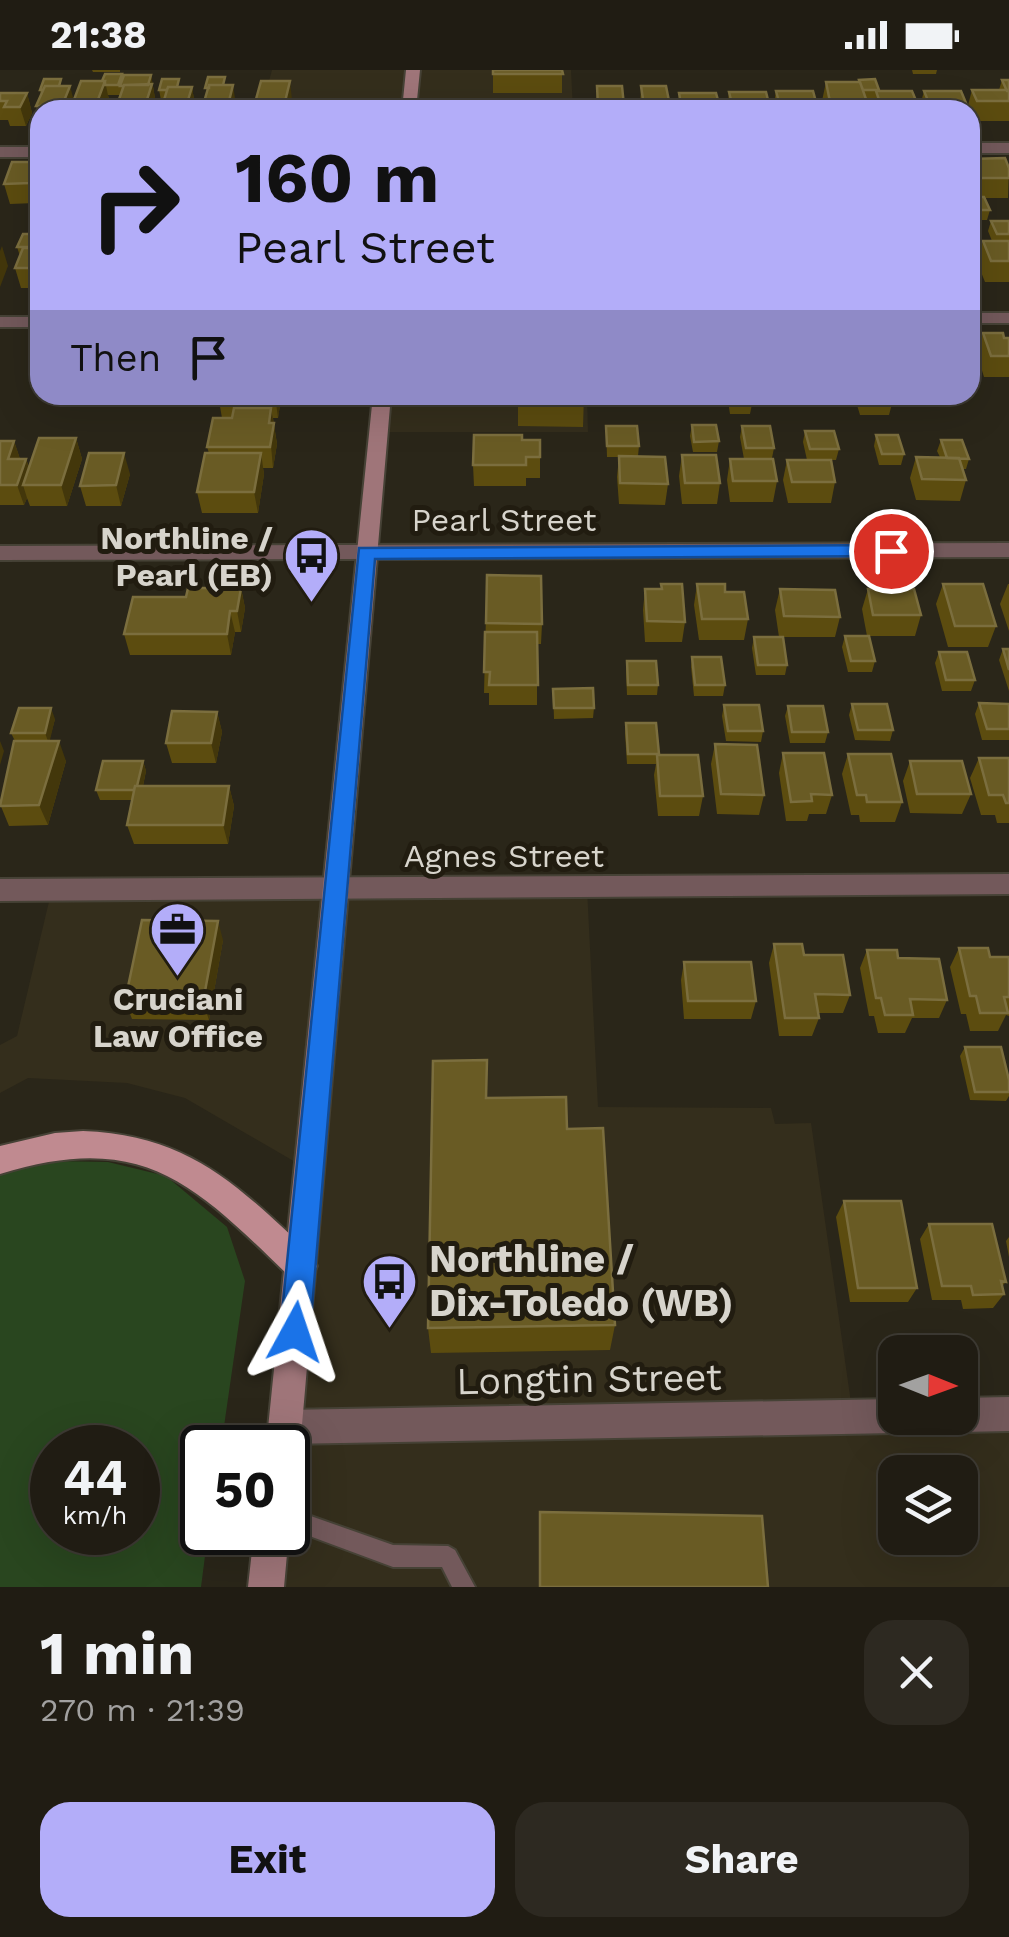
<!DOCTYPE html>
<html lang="en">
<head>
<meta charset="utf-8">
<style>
  body { margin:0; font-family:"Work Sans",sans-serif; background:#2d2921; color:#f1f3f6; height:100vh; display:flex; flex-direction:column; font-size:38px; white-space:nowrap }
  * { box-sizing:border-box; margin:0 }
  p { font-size:32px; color:#a2a1a0 }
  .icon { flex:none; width:55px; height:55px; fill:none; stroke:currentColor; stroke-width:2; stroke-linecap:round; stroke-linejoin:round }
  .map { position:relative; height:1517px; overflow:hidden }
  .side { display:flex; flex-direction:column; background:#201c13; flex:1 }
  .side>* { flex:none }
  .guide { position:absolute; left:30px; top:30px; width:950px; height:305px; border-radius:30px; box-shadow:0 10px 40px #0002,0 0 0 2px #3d3a33; background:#b3adf9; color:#111; overflow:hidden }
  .needle { width:65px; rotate:91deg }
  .controls { position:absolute; left:878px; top:1265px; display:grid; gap:20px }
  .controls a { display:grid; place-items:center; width:100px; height:100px; border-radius:20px; background:#201c13; box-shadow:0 10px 40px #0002,0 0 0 2px #3d3a33; font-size:50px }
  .speed { position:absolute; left:30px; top:1355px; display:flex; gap:20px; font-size:50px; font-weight:700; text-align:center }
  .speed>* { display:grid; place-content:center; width:130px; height:130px; border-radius:50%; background:#201c13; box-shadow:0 10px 40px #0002,0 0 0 2px #3d3a33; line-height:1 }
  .speed small { font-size:25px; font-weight:400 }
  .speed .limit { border:5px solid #111; border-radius:15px; background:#fff; color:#111 }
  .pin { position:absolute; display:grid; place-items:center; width:85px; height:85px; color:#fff; margin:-42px; border:5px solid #fff; border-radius:50%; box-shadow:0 2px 10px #0007 }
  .me { position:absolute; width:110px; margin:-55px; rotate:5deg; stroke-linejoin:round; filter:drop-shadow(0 0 8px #0008) }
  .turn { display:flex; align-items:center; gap:35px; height:210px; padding:0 40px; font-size:45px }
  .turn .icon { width:130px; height:130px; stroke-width:2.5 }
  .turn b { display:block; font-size:70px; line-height:85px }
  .then { display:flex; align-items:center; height:95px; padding:0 40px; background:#0003; gap:20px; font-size:38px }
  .round { display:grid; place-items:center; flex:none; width:105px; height:105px; border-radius:30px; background:#2d2921 }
  .overview { display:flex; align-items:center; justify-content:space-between; height:170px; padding:0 40px }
  h1 { font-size:60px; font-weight:700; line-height:75px }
  .cta { display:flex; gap:20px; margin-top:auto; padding:20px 40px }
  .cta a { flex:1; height:115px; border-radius:30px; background:#b3adf9; color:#111; font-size:40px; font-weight:700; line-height:115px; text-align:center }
  .cta a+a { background:#2d2921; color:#f1f3f6 }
  .status { display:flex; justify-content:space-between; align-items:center; height:70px; padding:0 50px; background:#201c13; direction:ltr }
  .status svg { height:28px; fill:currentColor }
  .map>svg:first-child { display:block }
  .built { fill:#342e1c; fill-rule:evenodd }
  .green { fill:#29461f; fill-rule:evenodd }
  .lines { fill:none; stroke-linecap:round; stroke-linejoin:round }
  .lane-casing { stroke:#464236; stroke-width:4 }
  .street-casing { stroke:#464236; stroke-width:4 }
  .secondary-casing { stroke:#464236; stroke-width:4 }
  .primary-casing { stroke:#464236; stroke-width:4 }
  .lane { fill:#73595b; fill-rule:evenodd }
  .street { fill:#73595b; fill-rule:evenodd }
  .secondary { fill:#9f7579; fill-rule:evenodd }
  .primary { fill:#c08a90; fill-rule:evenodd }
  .wall { fill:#5c4c0f }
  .shaded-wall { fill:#43370b }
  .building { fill:#695b24; stroke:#7b6e3e; stroke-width:2.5 }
  .route { fill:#1a73e8; stroke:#114b97; stroke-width:2.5 }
  .labels { text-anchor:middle; stroke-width:10; stroke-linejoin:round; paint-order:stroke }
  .street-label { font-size:32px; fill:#d7d4cc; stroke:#211c10 }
  .poi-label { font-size:32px; font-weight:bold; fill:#d7d4cc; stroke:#211c10; text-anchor:end }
  .near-poi-label { font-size:38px; font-weight:bold; fill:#d7d4cc; stroke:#211c10; text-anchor:start }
  .near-street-label { font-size:38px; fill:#d7d4cc; stroke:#211c10 }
</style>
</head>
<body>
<div class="status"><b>21:38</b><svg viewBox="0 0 49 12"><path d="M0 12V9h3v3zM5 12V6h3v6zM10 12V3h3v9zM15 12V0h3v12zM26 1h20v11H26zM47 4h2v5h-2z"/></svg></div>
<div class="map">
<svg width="1009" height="1517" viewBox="0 0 1009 1517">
  <rect width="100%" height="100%" fill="#2a2619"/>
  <path class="built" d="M272,0h299l2,40h-312z
    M382,325h205l1,37h-210z
    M587,818l11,219 173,1 4,16 36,-1 42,294 156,-3v173h-743l22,-55v-84l21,-278 -124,-72 -58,-15 -99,-5 -28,15v-48l17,-9 35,-147zM895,1402h65v66h-65z"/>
  <path class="green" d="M51,1091l57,1 58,14 61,51 18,54 -24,166 -19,1v84l6,1 -7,54h-201v-412zM52,1378h86v84h-86z"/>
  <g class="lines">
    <defs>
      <path id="lane" d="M288,1438l105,37 55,1 7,4 20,37h-23l-10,-20h-49l-105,-39z"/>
      <path id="street" d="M970,73h39v10h-39z
        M0,77h40v10h-40z
        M970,243h39v10h-39z
        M0,247h40v10h-40z
        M1009,473v14l-1009,3v-14z
        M1009,804v20l-1009,7v-22z
        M1009,1327v34l-49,1 -12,-5 -4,-9h16v-20z
        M895,1329v19h16l-4,10 -12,5 -610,11 -12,-5 -5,-12 5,-12 12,-5z"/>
      <path id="secondary" d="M406,0h14l-4,40h-14z
        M373,325h18l-91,1053 -5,12 -7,3v-15h-22z
        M288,1457l1,5 -5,55h-36l6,-55h34z"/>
      <path id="primary" d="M83,1061c107,4 155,55 229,124l5,11 -5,11 -11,4 -11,-4c-97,-94 -147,-147 -290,-103v-28l55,-13z"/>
    </defs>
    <use href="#lane" class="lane-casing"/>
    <use href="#street" class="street-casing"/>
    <use href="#secondary" class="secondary-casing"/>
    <use href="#primary" class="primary-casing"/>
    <use href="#lane" class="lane"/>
    <use href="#street" class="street"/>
    <use href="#secondary" class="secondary"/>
    <use href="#primary" class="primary"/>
  </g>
  <path class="wall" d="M92,0h28v2h-27z
    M493,0h69v23h-69z
    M912,0h25l-1,4h-23z
    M122,4l1,4 28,-3 5,29 -2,6h-38l4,-15h-12l1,5 -4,10h-65v12l-4,-16 5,-11 -1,-5 23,-4 11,14 28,-19z
    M859,10l20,10v1l38,12 -2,7h-43l2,-10h-8l-1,10h-41l-2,-9 4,-19h33z
    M1002,10h7v41h-37l-2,-11 -3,-1 5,-19h27z
    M597,16l27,20v4h-28z
    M641,16l29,20 -1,4h-29z
    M181,17h11l3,19 -1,4h-33l3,-10h-3l-2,-10z
    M776,21l40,11 -1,8h-42z
    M924,21l42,12 -2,7h-45z
    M729,22l40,12 -1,6h-41z
    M0,23h27l5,20 -6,13h-16l-2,-6h-8z
    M679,23l40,11 -1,6h-40z
    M970,89l39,9 -1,30h-23l5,12 -3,10h-17z
    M38,92l2,9v19l-5,13 -25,1 -6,-20z
    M991,151h18v61h-24l-8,-20 6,-21h9l-4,-10z
    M40,164v54h-19l-6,-20 5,-12 -3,-9z
    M983,263l26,5v39h-25l-7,-23z
    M218,325h74l-2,10h-10l-2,13h-5l4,26 -4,24h-10l1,6 -6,39h-56l-5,-21 12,-39 -2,-6 15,-29z
    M518,325h66l-1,32 -65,-1z
    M727,325h23l2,9 -2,10h-20z
    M854,325h35l3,9 -3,11h-29z
    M692,355l27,16 -2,11h-24l-3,-16z
    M606,356l33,20 -1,10 30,28 -3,21 -46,-1 -2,-27 2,-20h-12z
    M742,356l32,22 -2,10 -28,1 -4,-22z
    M805,361l34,18 -3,11h-23l22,22 -4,21h-43l-5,-23 4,-20h20l-4,-18z
    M876,365l28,19 -3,11h-22l-5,-19z
    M76,368l6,21 -15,47h-37l-3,-8 -3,7h-24v-64h14l6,18h6l3,8z
    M522,370h18v38h-14v8h-52l-1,-21z
    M941,370l28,19 -3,10h-3l3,11 -6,21 -44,-1 -6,-22 6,-21h24l-3,-6z
    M682,385l38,28 -3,21h-35l-3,-28z
    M730,389l47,22 -4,21h-43l-3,-22z
    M130,404l-9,32h-35l-6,-20z
    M487,505l55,49 -1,20h-4v61h-48v-12h-5z
    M661,514l24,38 -3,20h-37l-2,-32 2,-21h16z
    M697,514l28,8 23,27 -4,21h-45l-5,-35z
    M943,514l53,42 -8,21h-40l-12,-43z
    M1008,514h1v47l-9,-27z
    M241,518l4,20 -4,24h-6l-4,23h-101l-6,-21 62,-37z
    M780,519l60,28 -5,20h-56l-4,-27z
    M868,519l53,26 -6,21h-48l-5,-27z
    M845,566l30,25 -3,11h-24l-6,-25z
    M754,567l33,28 -2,10h-29l-4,-27z
    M1003,579h6v42l-10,-31z
    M939,582l36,28 -4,11h-29l-7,-28z
    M692,587l33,28 -2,11h-29l-3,-29z
    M627,591l31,24 -1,10h-30l-1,-24z
    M553,619l41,19 -1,10 -39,1z
    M979,633l30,1v36h-27l-7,-26z
    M852,634l41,26 -3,11 -35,-1 -6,-25z
    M724,635l39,26 -2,11 -35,-1 -4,-25z
    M788,636l40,26 -3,11h-35l-5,-27z
    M217,642l5,20 -6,31h-44l-6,-20z
    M55,649l-6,22 17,20 -18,64 -39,1 -9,-22 15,-63 -4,-8z
    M626,653l77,73 -4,20h-41l-4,-41 2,-11h-29l-2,-31z
    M715,674l49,51 -5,20 -42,-1 -6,-50z
    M783,683l49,42 -6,19h-17l-2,7h-21l-7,-48z
    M848,684l54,48 -7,20h-35l-1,-7h-8l-9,-41z
    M979,688h30v65h-12l-2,-8h-14l-11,-37z
    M143,691l3,10 -3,15h86l5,20 -6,38h-94l-7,-19 5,-25h-32l-4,-10z
    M910,691l61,33 -9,20 -52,-1 -7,-32z
    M223,870l-14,80 -77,-1 -7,-18z
    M774,874l30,11 46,40 -7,18h-25l1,5 -7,18h-33l-10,-73z
    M959,878l31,9h19v59l-3,-1 -8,16h-28l-4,-17h-5l-11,-47z
    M867,880l31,8 49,42 -8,18h-27l-7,15h-27l-4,-17h-5l-9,-48z
    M684,892l72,39 -5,18h-67l-3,-39z
    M965,977l44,33v16l-3,5 -36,-1 -10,-44z
    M487,1028l80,31 48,196 -5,25 -179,3 -3,-25z
    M844,1131l73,87 -9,14h-58l-14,-85z
    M929,1154l77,58 -4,4 2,8 -11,14 -30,1 -2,-9h-29l-12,-61z
    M1009,1167v20l-3,-16z
    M540,1442l228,75h-229z"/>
  <path class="shaded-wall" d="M151,5l5,29 -2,6h-8l2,-24z
    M105,11l4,19 -4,10h-8l-1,-5z
    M290,11l2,19 -2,10h-7z
    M233,15l3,20 -2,5h-7z
    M70,16l5,19h-3l1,5h-10l-1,-4z
    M192,17l3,19 -1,4h-9z
    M27,23l5,20 -6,13 -6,-19z
    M38,92l2,9v19l-5,13 -5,-20z
    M2,176l6,20 -8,21v-36z
    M275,325h4l1,10 -2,13z
    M271,338l6,36 -4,24 -4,-45z
    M76,368l6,21 -15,47 -6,-21z
    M14,371l7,21 -13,-3z
    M124,383l6,21 -9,32 -5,-21z
    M261,383l3,21 -6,39 -4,-21z
    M26,389l7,21 -10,5 4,13 -3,7 -7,-20z
    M241,518l4,20 -4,24 -4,-21z
    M230,541l5,21 -4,23 -4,-21z
    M51,638l4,11 -6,25 -4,-11z
    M217,642l5,20 -6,31 -5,-20z
    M0,671l4,10 -4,14z
    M59,671l7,20 -18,64 -9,-20z
    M143,691l3,10 -6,29 -4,-10z
    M229,716l5,20 -6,38 -5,-19z
    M218,851l5,19 -14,80 -6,-18z"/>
  <path class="building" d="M493,0h69l1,4h-70z
    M105,4h17l-4,11h-13v-4h-3z
    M124,5h27l-3,10h-24l-1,1h-3z
    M208,7h17l-2,8h-14v3h-4z
    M44,9h17l-2,7h-14l-2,4h-3z
    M162,9h17l-2,8h-9l-1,3h-8z
    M875,9l4,11h-16l-4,-10z
    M1002,10h7v11h-2z
    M81,11h24l-9,24h-24z
    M261,11h29l-7,29h-30z
    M826,12h34l7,20h-37z
    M152,14l-7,22 -29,2 8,-23z
    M209,15h24l-6,24h-25z
    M45,16h25l-8,20h-26z
    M597,16h25l2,20h-26z
    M641,16h25l4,20h-26z
    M168,17h24l-7,23h-24z
    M972,20h37v11h-32z
    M776,21h37l3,11h-37z
    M876,21h36l5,12h-37z
    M924,21h37l5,12h-37z
    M729,22h37l3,12h-37z
    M0,23h27l-7,14h-16l3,-6h-7z
    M679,23h37l3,11h-38z
    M1005,88l4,10v10h-32l-7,-7v-12z
    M12,92h26l-8,21 -26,1z
    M970,127h14l6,13h-17l-3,-7z
    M991,151h18v13h-12z
    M23,164h17v6l-3,7h-20z
    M983,171h26v20h-18z
    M23,178h17v20h-25z
    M983,263h20l1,5h5v18h-18z
    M218,325h57v3h-57z
    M518,325h66v2l-66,-1z
    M730,325h20l2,9h-21z
    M860,325h29l3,9h-29z
    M234,338h37l-2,15h5l-4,24h-63l6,-29h19z
    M692,355h24l3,16 -25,1z
    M606,356h31l2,20h-32z
    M742,356h28l4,22h-28z
    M805,361h29l5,18h-29z
    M474,365h48v5h18v17h-14v8h-53z
    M876,365h22l6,19h-22z
    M39,368h37l-15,47h-38z
    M941,370h21l7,19 -22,-1z
    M0,371h14l-6,18h18l-9,26h-17z
    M89,383h35l-8,32 -36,1z
    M205,383h56l-7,39h-57z
    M682,385h34l4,28h-35z
    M619,386l46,1 3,27 -48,-1z
    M916,387l43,1 7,22 -44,-1z
    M730,389h43l4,22h-44z
    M787,390h44l4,22h-43z
    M487,505l54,1 1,48 -56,-1z
    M661,514h21l3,38 -38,-1 -2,-32h17z
    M697,514h28v8h19l4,27h-46z
    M943,514h40l13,42h-41z
    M188,518h53l-4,23h-7l-3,23h-103l9,-37h53z
    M780,519l55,1 5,27 -56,-1z
    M868,519h46l7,26h-48z
    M485,562h52l1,53h-49l1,-13h-6z
    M845,566h24l6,25h-24z
    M754,567h29l4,28h-29z
    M1003,579h6v21z
    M939,582h28l8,28h-29z
    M692,587h29l4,28h-30z
    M627,591h29l2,24h-30z
    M593,618l1,20h-40l-1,-19z
    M979,633l30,1v25h-22z
    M852,634h35l6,26h-35z
    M724,635h35l4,26h-35z
    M788,636h35l5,26h-36z
    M19,638h32l-6,25h-34z
    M172,641l45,1 -6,31h-45z
    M626,653h30l3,31h-31z
    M14,671h45l-20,64 -39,1z
    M715,674l42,1 7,50 -43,-1z
    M783,683h41l8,42 -21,-1 1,7 -21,1z
    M848,684h43l11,48h-35l-1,-7h-9z
    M657,685h41l5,41h-43z
    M979,688h30v45h-3l-3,-8h-14z
    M103,691h40l-6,25h-2l-1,4h-38z
    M910,691h52l9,33h-54z
    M135,716h94l-6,39h-96z
    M142,850l76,1 -15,81 -78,-1z
    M774,874h28l2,11h39l7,40 -35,-1 4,24h-34z
    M959,878h29l2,9h19v40h-5l4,16h-28l-4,-17h-6z
    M867,880h30l1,8 41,1 8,41 -37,-1 3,16h-28l-4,-17h-5z
    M684,892h67l5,39h-68z
    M965,977h36l8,33v12h-34z
    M487,990l-1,38 80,-1 1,32 36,-1 12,197 -187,3 5,-267z
    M844,1131h57l16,87h-59z
    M929,1154h63l14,58 -5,-1 3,13 -31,1 -2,-9h-29z
    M540,1442l222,4 6,71h-228z"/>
  <path class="route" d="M891,475l7,2v9l-523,3 -65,773 -5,10 -10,5 -10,-5 -5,-10 79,-784z"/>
  <defs>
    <symbol id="bus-pin" viewBox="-11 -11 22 30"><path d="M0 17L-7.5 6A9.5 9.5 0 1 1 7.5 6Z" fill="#b3adf9" stroke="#211c10"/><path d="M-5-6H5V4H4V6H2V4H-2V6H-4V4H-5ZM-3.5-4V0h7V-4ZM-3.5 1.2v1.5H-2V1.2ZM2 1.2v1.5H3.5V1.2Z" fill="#111"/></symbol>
    <symbol id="office-pin" viewBox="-11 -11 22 30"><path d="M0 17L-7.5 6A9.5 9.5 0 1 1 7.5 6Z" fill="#b3adf9" stroke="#211c10"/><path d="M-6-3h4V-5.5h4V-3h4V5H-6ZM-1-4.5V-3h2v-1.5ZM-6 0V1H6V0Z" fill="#111"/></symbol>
  </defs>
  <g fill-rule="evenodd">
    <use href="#bus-pin" x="280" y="454" width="63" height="86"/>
    <use href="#office-pin" x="146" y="828" width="63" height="86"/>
    <use href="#bus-pin" x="358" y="1180" width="63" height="86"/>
  </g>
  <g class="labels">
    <g class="street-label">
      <text x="504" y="461">Pearl Street</text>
      <text x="504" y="797">Agnes Street</text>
    </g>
    <g class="poi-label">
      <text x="273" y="479">Northline /<tspan x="273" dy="37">Pearl (EB)</tspan></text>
      <text x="178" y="940" text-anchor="middle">Cruciani<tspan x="178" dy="37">Law Office</tspan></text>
    </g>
    <g class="near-poi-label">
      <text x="429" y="1202">Northline /<tspan x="429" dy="44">Dix-Toledo (WB)</tspan></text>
    </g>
    <g class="near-street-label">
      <text transform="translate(589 1309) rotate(-1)" y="13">Longtin Street</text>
    </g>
  </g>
</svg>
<div class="controls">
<a><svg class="needle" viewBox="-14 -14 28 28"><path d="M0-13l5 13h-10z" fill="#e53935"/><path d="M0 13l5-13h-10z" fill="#a2a1a0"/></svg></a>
<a><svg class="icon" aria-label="layers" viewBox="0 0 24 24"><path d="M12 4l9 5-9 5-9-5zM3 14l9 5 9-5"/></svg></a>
</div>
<div class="speed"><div>44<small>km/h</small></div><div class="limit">50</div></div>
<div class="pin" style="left:891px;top:481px;background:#d93025"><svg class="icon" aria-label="arrive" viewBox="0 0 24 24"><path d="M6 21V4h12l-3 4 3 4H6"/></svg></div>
<svg class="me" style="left:295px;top:1262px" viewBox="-20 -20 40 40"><path d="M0-17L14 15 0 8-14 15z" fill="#1a73e8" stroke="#fff" stroke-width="4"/></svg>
<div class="guide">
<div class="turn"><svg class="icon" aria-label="right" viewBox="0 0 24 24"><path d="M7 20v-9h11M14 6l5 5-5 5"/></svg><div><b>160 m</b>Pearl Street</div></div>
<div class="then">Then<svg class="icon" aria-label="arrive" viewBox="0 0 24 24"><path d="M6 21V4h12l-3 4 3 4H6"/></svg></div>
</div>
</div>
<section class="side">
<div class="overview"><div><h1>1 min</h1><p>270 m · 21:39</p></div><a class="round"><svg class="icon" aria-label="close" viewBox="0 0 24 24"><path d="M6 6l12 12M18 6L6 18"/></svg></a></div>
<div class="cta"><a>Exit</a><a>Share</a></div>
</section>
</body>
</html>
